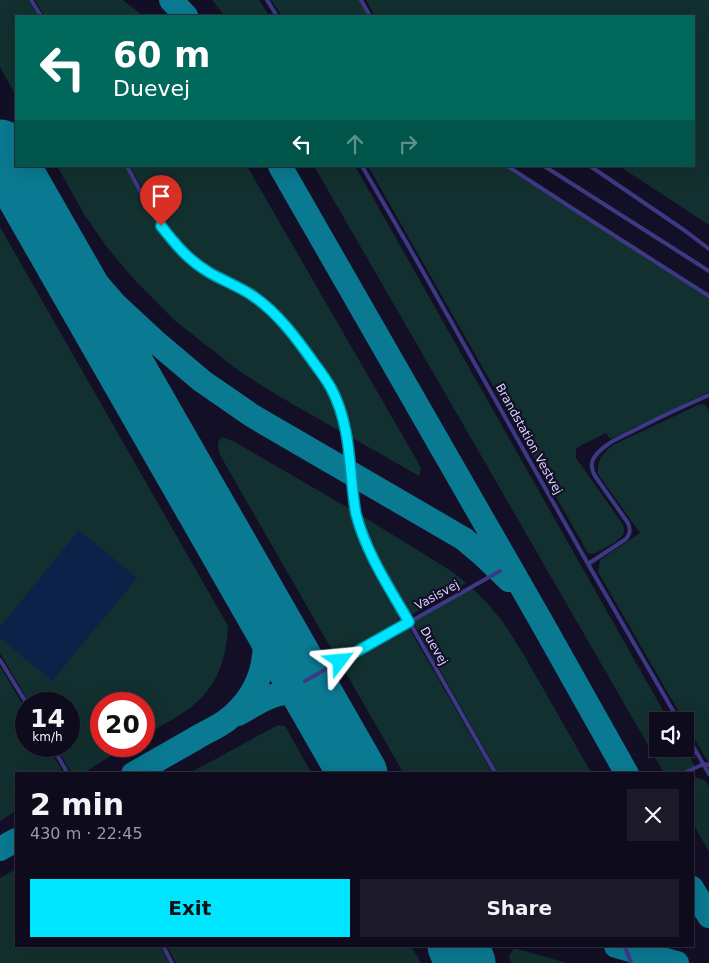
<!DOCTYPE html>
<html lang="en">
<head>
<meta charset="utf-8">
<style>
  body { margin:0; font-family:"DejaVu Sans",sans-serif; background:#1c1929; color:#f1f3f6; height:100vh; display:flex; flex-direction:column; font-size:19px; white-space:nowrap }
  * { box-sizing:border-box; margin:0 }
  p { font-size:16px; color:#9b9ba3 }
  .icon { flex:none; width:28px; height:28px; fill:none; stroke:currentColor; stroke-width:2; stroke-linecap:round; stroke-linejoin:round }
  .map { position:relative; flex:1; overflow:hidden }
  .details { position:absolute; left:15px; top:772px; width:679px; height:175px; display:flex; flex-direction:column; background:#0e0b1c; border-radius:0px; box-shadow:0 5px 20px #0002,0 0 0 1px #2e2b3b }
  .details>* { flex:none }
  .hud { position:absolute; left:15px; top:15px; width:680px; height:152px; border-radius:0px; box-shadow:0 5px 20px #0002,0 0 0 1px #2e2b3b; background:#00695c; color:#fff; overflow:hidden }
  .tools { position:absolute; left:649px; top:712px; display:grid; gap:10px }
  .tools a { display:grid; place-items:center; width:45px; height:45px; border-radius:0px; background:#0e0b1c; box-shadow:0 5px 20px #0002,0 0 0 1px #2e2b3b; font-size:25px }
  .speed { position:absolute; left:15px; top:692px; display:flex; gap:10px; font-size:25px; font-weight:700; text-align:center }
  .speed>* { display:grid; place-content:center; width:65px; height:65px; border-radius:50%; background:#0e0b1c; box-shadow:0 5px 20px #0002,0 0 0 1px #2e2b3b; line-height:1 }
  .speed small { font-size:12px; font-weight:400 }
  .speed .limit { border:8px solid #d22; background:#fff; color:#111 }
  .pin { position:absolute; display:grid; place-items:center; width:42px; height:42px; color:#fff; margin:-51px -21px; border-radius:50% 50% 50% 0; rotate:-45deg; box-shadow:0 0 5px #0007 }
  .pin .icon { rotate:45deg }
  .me { position:absolute; width:55px; margin:-28px; rotate:61deg; stroke-linejoin:round; filter:drop-shadow(0 0 4px #0008) }
  .turn { display:flex; align-items:center; gap:18px; height:105px; padding:0 15px; font-size:22px }
  .turn .icon { width:65px; height:65px; stroke-width:2.5 }
  .turn b { display:block; font-size:35px; line-height:42px }
  .lanes { display:flex; align-items:center; height:48px; padding:0 15px; background:#0003; justify-content:center; gap:25px; direction:ltr }
  .lanes .off { opacity:.35 }
  .round { display:grid; place-items:center; flex:none; width:52px; height:52px; border-radius:0px; background:#1c1929 }
  .head { display:flex; align-items:center; justify-content:space-between; height:85px; padding:0 15px }
  h1 { font-size:30px; font-weight:700; line-height:38px }
  .action { display:flex; gap:10px; margin-top:auto; padding:10px 15px }
  .action a { flex:1; height:58px; border-radius:0px; background:#00e5ff; color:#111; font-size:20px; font-weight:700; line-height:58px; text-align:center }
  .action a+a { background:#1c1929; color:#f1f3f6 }
  .map>svg:first-child { display:block }
  .green { fill:#12302f }
  .water { fill:#0c2248 }
  .lines { fill:none; stroke-linecap:round; stroke-linejoin:round }
  .taxiway { stroke:#0a7a92; stroke-width:24 }
  .runway { stroke:#0a7a92; stroke-width:59 }
  .service { stroke:#3d3a85; stroke-width:4 }
  .route-casing { stroke:#0095a6; stroke-width:12 }
  .route { stroke:#00e5ff; stroke-width:9 }
  .labels { text-anchor:middle; stroke-width:4.5; stroke-linejoin:round; paint-order:stroke }
  .street-label { font-size:12px; fill:#d9d4ff; stroke:#130f26 }
</style>
</head>
<body>
<div class="map">
<svg width="709" height="963" viewBox="0 0 709 963">
  <rect width="100%" height="100%" fill="#130f26"/>
  <path class="green" d="M0,0h28l10,16h-22v80l-16,-29z
    M35,0h88l20,16h-99z
    M212,0h47l10,16h-44z
    M271,0h88l9,16h-86z
    M366,0h343v225l-90,-59h75v-150h-319z
    M57,166h68c17,30 31,62 55,87 18,19 46,29 68,43 31,19 72,72 86,105 5,10 8,22 11,33l-68,-39 -38,-24 -65,-51 -42,-43 -26,-31 -22,-32z
    M130,166h117l172,298 2,5 -2,7 -70,-40c0,-14 -5,-27 -11,-40 -5,-11 -13,-22 -21,-32 -18,-26 -36,-52 -63,-71 -7,-5 -16,-8 -23,-12 -16,-8 -33,-16 -45,-29 -25,-24 -39,-56 -56,-86z
    M314,166h41l314,555h-11v28h27l10,17 -21,8 -11,-3z
    M368,166h135l206,132v94l-99,47 -4,-6 -24,12 -6,4v9l44,62c2,4 5,8 4,12 -1,8 -23,18 -31,22l-5,-1z
    M0,227l228,399c-1,31 -11,62 -38,82 -14,10 -31,19 -46,28v-32h-43v42h26l-45,28h-10l-17,-28h14v-42h-39l-30,-51z
    M702,404l4,1 3,6v353l-111,-192 2,-12 40,-27 -42,-59c-1,-14 4,-20 15,-29l85,-40z
    M222,437l11,4 119,69 8,25 8,18 36,65 -68,39 -116,-202c-2,-7 -4,-13 2,-18z
    M359,514l94,58 13,11 -57,33 -33,-58z
    M470,586l17,17 16,19 21,33 68,119h-93l-88,-155z
    M406,623l87,151h-89l-65,-113z
    M0,666l26,44v36h22l16,28h-48v37l-16,10z
    M278,725l7,1 27,48h-124z
    M693,777h1l12,4 3,6v65l-16,-29z
    M16,869v77h144l9,17h-169v-85z
    M167,946h244l10,17h-245z
    M514,949h4l49,14h-55l-3,-6 2,-5z"/>
  <path class="water" d="M79,530l58,48 -85,103 -52,-43v-11z"/>
  <g class="lines">
    <path class="taxiway" d="M171,0l15,16
      M280,166l261,455 86,153
      M20,184l67,88 28,32 42,39 45,38 49,34 213,124 19,16 26,25
      M238,714c31,-17 51,-34 82,-6
      M133,774c21,-12 42,-24 63,-36 10,-6 22,-11 31,-18 40,-31 45,-76 30,-122
      M0,849l16,-9
      M692,888l17,28
      M616,946l61,17"/>
    <path class="runway" d="M0,149l358,625
      M457,946l9,17"/>
    <path class="service" d="M31,0l10,16
      M267,0l10,16
      M361,0l9,16
      M127,166c15,28 34,68 58,88 20,18 45,27 67,41 28,18 62,64 78,92 18,30 19,65 23,99 1,8 1,17 3,26 4,22 15,42 26,62l114,200
      M362,166l47,81 179,317 91,157
      M507,166l105,68 97,62
      M544,166l165,105
      M590,166l94,64 25,19
      M588,564l38,-25c4,-5 5,-9 2,-16l-33,-47c-4,-8 -5,-14 1,-21 10,-12 26,-19 39,-25 24,-13 49,-24 74,-35
      M0,660l27,44
      M305,681l195,-110
      M685,732l24,42
      M52,746l16,28
      M681,774l23,-10 5,1
      M163,946l9,17
      M625,946l6,17"/>
  </g>
  <g class="lines">
    <defs>
      <path id="route" d="M161,226c15,19 27,34 49,47 14,8 30,14 43,23 25,17 44,43 61,67 6,8 12,16 17,25 16,30 18,63 21,95 1,10 2,21 4,31 10,39 33,73 53,108l-69,39"/>
    </defs>
    <use href="#route" class="route-casing"/>
    <use href="#route" class="route"/>
  </g>
  <g class="labels">
    <g class="street-label">
      <text transform="translate(529 439) rotate(61)" y="4">Brandstation Vestvej</text>
      <text transform="translate(437 595) rotate(-29)" y="4">Vasisvej</text>
      <text transform="translate(434 646) rotate(60)" y="4">Duevej</text>
    </g>
  </g>
</svg>
<div class="tools">
<a><svg class="icon" aria-label="sound" viewBox="0 0 24 24"><path d="M4 9h4l5-4v14l-5-4H4zM17 9q2 3 0 6"/></svg></a>
</div>
<div class="speed"><div>14<small>km/h</small></div><div class="limit">20</div></div>
<div class="pin" style="left:161px;top:226px;background:#d93025"><svg class="icon" aria-label="arrive" viewBox="0 0 24 24"><path d="M6 21V4h12l-3 4 3 4H6"/></svg></div>
<svg class="me" style="left:340px;top:661px" viewBox="-20 -20 40 40"><path d="M0-17L14 15 0 8-14 15z" fill="#00e5ff" stroke="#fff" stroke-width="4"/></svg>
<div class="hud">
<div class="turn"><svg class="icon" aria-label="left" viewBox="0 0 24 24"><path d="M17 20v-9H6M10 6l-5 5 5 5"/></svg><div><b>60 m</b>Duevej</div></div>
<div class="lanes"><svg class="icon" aria-label="left" viewBox="0 0 24 24"><path d="M17 20v-9H6M10 6l-5 5 5 5"/></svg><svg class="icon off" aria-label="ahead" viewBox="0 0 24 24"><path d="M12 20V5M6 11l6-6 6 6"/></svg><svg class="icon off" aria-label="right" viewBox="0 0 24 24"><path d="M7 20v-9h11M14 6l5 5-5 5"/></svg></div>
</div>
<section class="details">
<div class="head"><div><h1>2 min</h1><p>430 m · 22:45</p></div><a class="round"><svg class="icon" aria-label="close" viewBox="0 0 24 24"><path d="M6 6l12 12M18 6L6 18"/></svg></a></div>
<div class="action"><a>Exit</a><a>Share</a></div>
</section>
</div>
</body>
</html>
